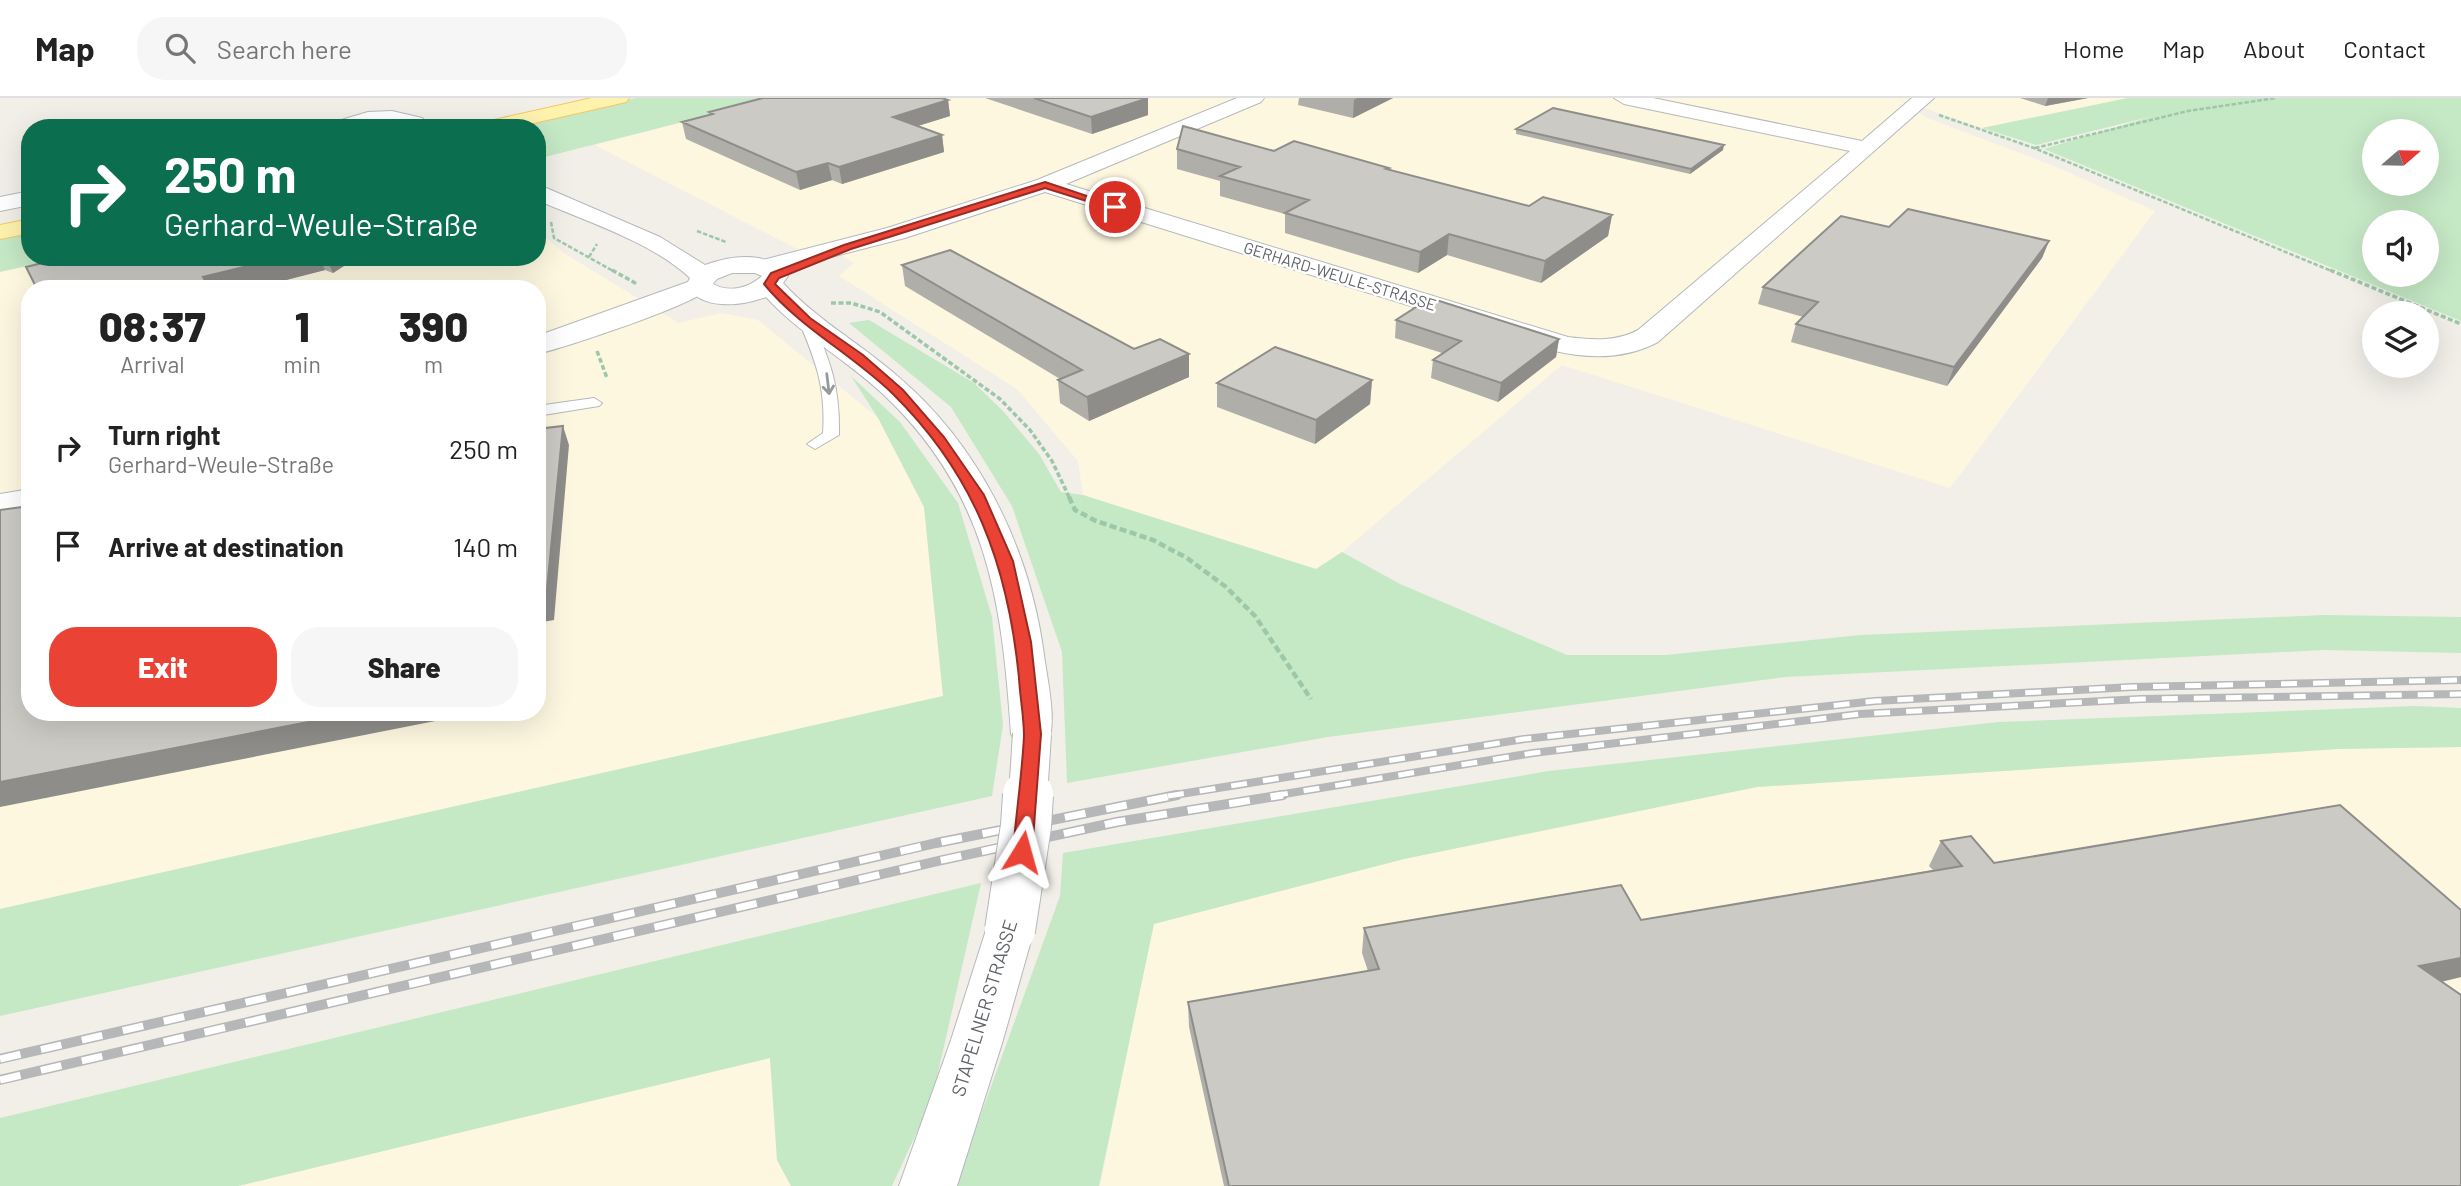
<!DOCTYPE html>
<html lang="en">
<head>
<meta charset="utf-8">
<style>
  body { margin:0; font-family:Barlow,sans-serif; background:#f6f6f6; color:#222; height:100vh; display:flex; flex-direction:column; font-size:26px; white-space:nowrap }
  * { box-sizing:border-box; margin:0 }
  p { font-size:23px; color:#767676 }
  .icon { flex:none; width:38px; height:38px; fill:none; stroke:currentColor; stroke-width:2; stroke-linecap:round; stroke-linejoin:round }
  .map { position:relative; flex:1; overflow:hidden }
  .details { position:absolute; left:21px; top:182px; width:525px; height:441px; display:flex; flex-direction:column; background:#fff; border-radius:28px; box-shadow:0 7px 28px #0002 }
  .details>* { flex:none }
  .top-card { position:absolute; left:21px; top:21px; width:525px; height:147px; border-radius:28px; box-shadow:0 7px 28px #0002; background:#0b6e4f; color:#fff; overflow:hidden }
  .needle { width:46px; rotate:70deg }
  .buttons { position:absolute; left:2362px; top:21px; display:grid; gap:14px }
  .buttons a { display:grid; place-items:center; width:77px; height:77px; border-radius:50%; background:#fff; box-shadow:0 7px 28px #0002; font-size:35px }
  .pin { position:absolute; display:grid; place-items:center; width:60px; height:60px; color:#fff; margin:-30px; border:4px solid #fff; border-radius:50%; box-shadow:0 2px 7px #0007 }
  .me { position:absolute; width:77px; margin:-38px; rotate:8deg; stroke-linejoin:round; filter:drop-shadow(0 0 5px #0008) }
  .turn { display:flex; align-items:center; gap:24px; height:147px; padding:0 28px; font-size:32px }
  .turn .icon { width:91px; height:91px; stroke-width:2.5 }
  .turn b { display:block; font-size:49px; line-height:60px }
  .eta { display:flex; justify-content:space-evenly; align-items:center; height:119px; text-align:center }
  .eta b { font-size:42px; font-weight:800; line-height:49px }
  .cta { display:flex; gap:14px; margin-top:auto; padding:14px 28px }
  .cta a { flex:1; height:80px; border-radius:28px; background:#ea4335; color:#fff; font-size:28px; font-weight:800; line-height:80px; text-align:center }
  .cta a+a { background:#f6f6f6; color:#222 }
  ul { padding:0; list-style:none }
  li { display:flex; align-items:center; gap:21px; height:98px; padding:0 28px }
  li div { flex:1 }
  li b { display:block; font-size:26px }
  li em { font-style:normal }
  header { display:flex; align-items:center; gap:42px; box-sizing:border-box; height:98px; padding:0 35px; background:#fff; border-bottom:2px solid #e0e0e0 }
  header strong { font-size:33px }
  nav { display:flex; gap:38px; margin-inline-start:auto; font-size:24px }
  .search { width:490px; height:63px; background:#f6f6f6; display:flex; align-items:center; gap:18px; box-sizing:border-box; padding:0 24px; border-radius:28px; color:#767676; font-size:26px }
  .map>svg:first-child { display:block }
  .commercial { fill:#fef7e0; fill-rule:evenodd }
  .green { fill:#c5e8c5; fill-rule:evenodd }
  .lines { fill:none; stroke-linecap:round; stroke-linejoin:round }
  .service-casing { stroke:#b5b8bc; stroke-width:2 }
  .minor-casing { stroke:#b5b8bc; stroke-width:2 }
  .tertiary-casing { stroke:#b5b8bc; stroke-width:2 }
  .primary-casing { stroke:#f2c960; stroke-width:2 }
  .path-far2 { stroke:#9cc7a9; stroke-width:2.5; stroke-dasharray:4.5 2; stroke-linecap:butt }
  .path-far1 { stroke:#9cc7a9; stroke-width:3.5; stroke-dasharray:5 2.5; stroke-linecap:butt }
  .path { stroke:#9cc7a9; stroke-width:4.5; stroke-dasharray:7 3.5; stroke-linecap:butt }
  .service { fill:#fff; fill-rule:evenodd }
  .minor { fill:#fff; fill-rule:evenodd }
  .tertiary { fill:#fff; fill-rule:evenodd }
  .primary { fill:#fff2af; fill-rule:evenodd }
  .rail-far1-casing { stroke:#b6b7b8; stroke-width:8 }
  .rail-casing { stroke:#b6b7b8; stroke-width:10 }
  .rail-far1 { stroke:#fff; stroke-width:5; stroke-dasharray:16; stroke-linecap:butt }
  .rail { stroke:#fff; stroke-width:7; stroke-dasharray:21; stroke-linecap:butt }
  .tertiary-bridge-far1-casing { stroke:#b5b8bc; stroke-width:40; stroke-linecap:butt }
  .tertiary-bridge-casing { stroke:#b5b8bc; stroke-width:52; stroke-linecap:butt }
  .tertiary-bridge-far1 { stroke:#fff; stroke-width:38 }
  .tertiary-bridge { stroke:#fff; stroke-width:50 }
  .wall { fill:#afaea9 }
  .shaded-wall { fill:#8f8d8a }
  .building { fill:#cccac5; stroke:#8f8d8a; stroke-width:2 }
  .oneway { stroke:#979a9d }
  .route { fill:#ea4335; stroke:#982c22; stroke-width:2 }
  .labels { text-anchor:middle; stroke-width:5; stroke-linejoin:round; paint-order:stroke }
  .far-street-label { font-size:16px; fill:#5f6368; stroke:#fff }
  .street-label { font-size:19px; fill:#5f6368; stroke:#fff }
</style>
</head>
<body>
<header>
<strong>Map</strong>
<div class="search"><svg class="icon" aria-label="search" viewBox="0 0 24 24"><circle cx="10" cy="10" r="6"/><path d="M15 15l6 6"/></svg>Search here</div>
<nav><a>Home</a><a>Map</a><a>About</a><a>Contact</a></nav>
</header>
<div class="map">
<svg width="2461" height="1088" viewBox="0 0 2461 1088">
  <rect width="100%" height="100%" fill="#f1efe8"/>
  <path class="commercial" d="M777,0h1351l-146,30 -84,-29 27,18 131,50 99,44 -205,277 -388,-123 -220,187 -26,17 -233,-74 -5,-34 -61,-72 -178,-113 15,-13 -31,-19 -24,6 -204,-105z
    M537,133l27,22 114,70 44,-10 36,7 120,98 46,89 19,189 -943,213v-637l68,-15h469zM30,191h507v423h-507z
    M2461,649v439h-1361l53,-262 251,-65 353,-72 581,-38z
    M770,960l7,102 14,26h-553z"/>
  <path class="green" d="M636,0h141l-240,61v-31h-35z
    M2128,0h333v223l-417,-172 109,-33 -117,29 -54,-17zM2375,33h52v53h-52zM2375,124h52v53h-52z
    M30,134v25h37l-67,15v-34z
    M869,222l105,63 29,28 36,43 22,38 22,3 233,74 26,-17 58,32 167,71h99l194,-20 465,-20 136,2v36l-137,-3 -538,27 -458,60 -261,46 -5,-131 -50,-146 -61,-99 -102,-84z
    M851,278l49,46 58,81 34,114 11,108 -11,71 -992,220v-107l943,-213 -19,-189 -46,-89z
    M2415,608l46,2v39l-123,2 -581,38 -353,72 -250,65 -55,262h-144l105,-290 3,-43 486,-82 450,-49z
    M981,785l-49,216 -40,87h-101l-14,-26 -7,-102 -532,128h-238v-68z"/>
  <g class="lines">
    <defs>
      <path id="service" d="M806,219l7,4c18,43 27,66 26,114l-24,14 -8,-5 16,-11c3,-45 -7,-71 -24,-112z
        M594,300l8,5 -3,3 -62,10v-10z"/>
      <path id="minor" d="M1237,0h27l-3,4 -195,82 502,153c25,3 48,5 70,-7l212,-179 -226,-47 -10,-6h39l209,43 50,-43h22l-276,244c-32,17 -69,17 -103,9l-510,-159 -140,46 -132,34 -9,3 -9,-3 -4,-5 4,-5 132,-34 150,-48z
        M392,13l30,7 12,10c-17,0 -32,-5 -49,-5 -20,0 -40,5 -60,5l3,-4 40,-12z
        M30,93v14l-30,6v-14z
        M699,180l9,2 4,6c-11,17 -148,62 -175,68v-18z
        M30,391v20l-30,5v-20z"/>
      <path id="tertiary" d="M537,86l123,53 45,28c27,-10 65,-15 83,11l-5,7c33,36 75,59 112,91 84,70 135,174 149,281 3,23 14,70 3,89l-15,4 -15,-4 -6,-10c-9,-134 -24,-241 -127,-339 -37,-35 -83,-60 -118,-98 -24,9 -63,14 -80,-11l4,-8c-38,-36 -105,-57 -153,-78zM732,175h23l7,3c-13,12 -33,17 -49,8l4,-5z
        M1010,813l17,5 7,14 -31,110 -46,146h-58l52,-146 35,-110 7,-14z"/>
      <path id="primary" d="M592,0h37l-3,4 -114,26h-39l3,-4z
        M30,121v14l-30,6v-14z"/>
    </defs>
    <use href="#service" class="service-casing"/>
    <use href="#minor" class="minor-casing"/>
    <use href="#tertiary" class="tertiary-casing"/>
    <use href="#primary" class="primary-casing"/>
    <path class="path-far2" d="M1939,17l95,33 300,124
      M2035,50l153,-37 88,-13
      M551,124l3,16 61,34
      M697,133l29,11
      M589,159l8,-13"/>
    <path class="path-far1" d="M612,172l25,14
      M2330,172l131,54
      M831,205h20l29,9 120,87 30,31 22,31 18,38
      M597,253l10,27"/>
    <path class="path" d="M1069,399l6,13 21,11 57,19 34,18 39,29 29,29 56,83"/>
    <use href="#service" class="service"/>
    <use href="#minor" class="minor"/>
    <use href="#tertiary" class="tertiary"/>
    <use href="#primary" class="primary"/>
    <defs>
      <path id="rail-far1" d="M1168,698l356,-57 351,-38 257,-14 329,-7
        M1272,698l261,-43 327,-39 281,-15 320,-5"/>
      <path id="rail" d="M0,961l936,-216 241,-48
        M0,982l938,-219 179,-39 166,-27"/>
    </defs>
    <use href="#rail-far1" class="rail-far1-casing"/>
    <use href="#rail" class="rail-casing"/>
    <use href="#rail-far1" class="rail-far1"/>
    <use href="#rail" class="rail"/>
    <defs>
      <path id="tertiary-bridge-far1" d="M1028,698l4,-62"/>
      <path id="tertiary-bridge" d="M1010,832l16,-104 2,-31"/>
    </defs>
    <use href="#tertiary-bridge-far1" class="tertiary-bridge-far1-casing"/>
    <use href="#tertiary-bridge" class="tertiary-bridge-casing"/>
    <use href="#tertiary-bridge-far1" class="tertiary-bridge-far1"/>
    <use href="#tertiary-bridge" class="tertiary-bridge"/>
  </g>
  <path class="wall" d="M985,0h161l2,17 -56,19z
    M1299,0h94l-40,20 -55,-13z
    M2020,0h68l-43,8z
    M948,2l2,16 -32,10 24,9 2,17 -102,32 -10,-4 -32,10 -114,-51 -4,-17 28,-7 -1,-3z
    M1516,31l207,21 -33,24 -174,-40z
    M1177,51l97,2 115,17v2l140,36 83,9 -4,21 -67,47 -94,-28 -29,18 -133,-40v-19l-65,-18v-15l-43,-12z
    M1889,129l160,14 -7,17 -95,128 -156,-44 5,-18 7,-7 -45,-13 5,-17z
    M67,159h291l-25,16 -8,-3 -74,19h-214z
    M902,167l232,84 55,28 -100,44 -29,-18 -2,-23 2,-1 -155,-93z
    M1396,222l163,19 -3,18 -58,45 -67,-24 2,-18 9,-7 -47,-15z
    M1372,282l-2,24 -55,40 -98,-37v-24z
    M1941,743l53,22 467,47v67l-19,5 19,204h-1237l-35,-159 -1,-25 180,-31 -6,-18 2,-25 277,-8 292,-50 -4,-4z"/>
  <path class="shaded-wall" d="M1148,0v17l-56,19 -1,-17z
    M1357,0h36l-40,20 1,-18z
    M2048,0h40l-43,8z
    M948,2l2,16 -55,17 -2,-16z
    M942,37l2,17 -102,32 -3,-17z
    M1724,47l-1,5 -33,24 1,-5z
    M828,65l4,17 -32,10 -4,-18z
    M1612,117l-4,21 -67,47 4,-22z
    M1449,136l-2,21 -29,18 2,-21z
    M2049,143l-7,17 -95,128 7,-19z
    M284,159h35l6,13 -74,19h-74l26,-12z
    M326,159h32l-25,16z
    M1559,241l-3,18 -58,45 3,-19z
    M1189,256v23l-100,44 -2,-24z
    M1372,282l-2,24 -55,40 1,-24z
    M563,328l6,19 -15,175 -17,3v-22z
    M360,614h121l-481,95v-25z
    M2461,860v19l-63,14 21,-25z"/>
  <path class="building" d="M763,0h179l6,2 -55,17 49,18 -103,32 -11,-4 -32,9 -114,-50 31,-8 -4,-2z
    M1034,0h114l-57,19z
    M1553,10l171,37 -33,24 -175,-40z
    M1183,28l91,25 20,-10 95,27 -3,1 143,37 14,-9 69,18 -67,46 -96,-27 -29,18 -135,-39 24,-13 -89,-24 20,-9 -63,-18z
    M1908,111l141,32 -95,126 -158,-43 22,-22 -55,-15 78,-71 48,11z
    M950,152l184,99 26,-10 29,15 -102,43 -29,-17 24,-10 -180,-105z
    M67,159h217l-81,20 3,5 -29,7h-140l-11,-22z
    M1430,200l129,41 -58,44 -68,-23 28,-19 -65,-21z
    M1275,249l97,33 -56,40 -99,-37z
    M563,328l-17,173 -9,2v-172z
    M30,408v206h330l-360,70v-272z
    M2340,707l121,105v48l-42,8 42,29v191h-1232l-41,-184 191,-33 -15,-41 257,-43 20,35 321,-54 -21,-25 30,-5 23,27z"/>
  <defs><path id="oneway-shaft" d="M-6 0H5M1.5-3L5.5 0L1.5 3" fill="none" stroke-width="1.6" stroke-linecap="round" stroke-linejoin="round" transform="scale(1.75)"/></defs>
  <use class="oneway" href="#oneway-shaft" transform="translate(828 286) rotate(83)"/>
  <path class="route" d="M1045,84l75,25 -8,2 -67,-21 -194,61 -72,29 -4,6 35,34 53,37 40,35 41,47 40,58 29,66 18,81 10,92 -9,118 -3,5h-14l-2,-5c3,-38 9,-77 11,-116 0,-19 -4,-39 -5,-58 -11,-113 -44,-203 -126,-284 -41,-40 -93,-66 -129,-110l7,-11 73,-28z"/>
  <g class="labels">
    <g class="far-street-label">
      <text transform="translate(1340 178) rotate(17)" y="6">GERHARD-WEULE-STRASSE</text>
    </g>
    <g class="street-label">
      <text transform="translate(984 910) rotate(-73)" y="7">STAPELNER STRASSE</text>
    </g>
  </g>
</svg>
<div class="buttons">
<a><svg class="needle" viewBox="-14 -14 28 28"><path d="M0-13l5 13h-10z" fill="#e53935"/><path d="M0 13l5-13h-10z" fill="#767676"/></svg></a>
<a><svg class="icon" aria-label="sound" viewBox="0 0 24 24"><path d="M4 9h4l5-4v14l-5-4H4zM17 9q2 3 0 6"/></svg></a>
<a><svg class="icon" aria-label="layers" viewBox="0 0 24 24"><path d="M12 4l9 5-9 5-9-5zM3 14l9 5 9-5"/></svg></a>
</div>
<div class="pin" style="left:1115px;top:109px;background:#d93025"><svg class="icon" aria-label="arrive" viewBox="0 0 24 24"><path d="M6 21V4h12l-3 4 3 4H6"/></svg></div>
<svg class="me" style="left:1022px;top:754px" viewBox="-20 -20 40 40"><path d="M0-17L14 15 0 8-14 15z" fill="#ea4335" stroke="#fff" stroke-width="4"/></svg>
<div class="top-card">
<div class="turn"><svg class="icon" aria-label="right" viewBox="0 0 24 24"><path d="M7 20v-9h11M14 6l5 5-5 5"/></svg><div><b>250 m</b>Gerhard-Weule-Straße</div></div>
</div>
<section class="details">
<div class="eta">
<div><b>08:37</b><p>Arrival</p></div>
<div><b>1</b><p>min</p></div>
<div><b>390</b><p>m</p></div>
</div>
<ul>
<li><svg class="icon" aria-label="right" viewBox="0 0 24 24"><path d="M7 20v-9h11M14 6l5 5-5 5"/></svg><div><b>Turn right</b><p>Gerhard-Weule-Straße</p></div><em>250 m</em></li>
<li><svg class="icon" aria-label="arrive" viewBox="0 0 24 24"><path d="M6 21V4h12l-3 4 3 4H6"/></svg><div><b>Arrive at destination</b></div><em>140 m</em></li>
</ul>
<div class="cta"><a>Exit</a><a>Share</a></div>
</section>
</div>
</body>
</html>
